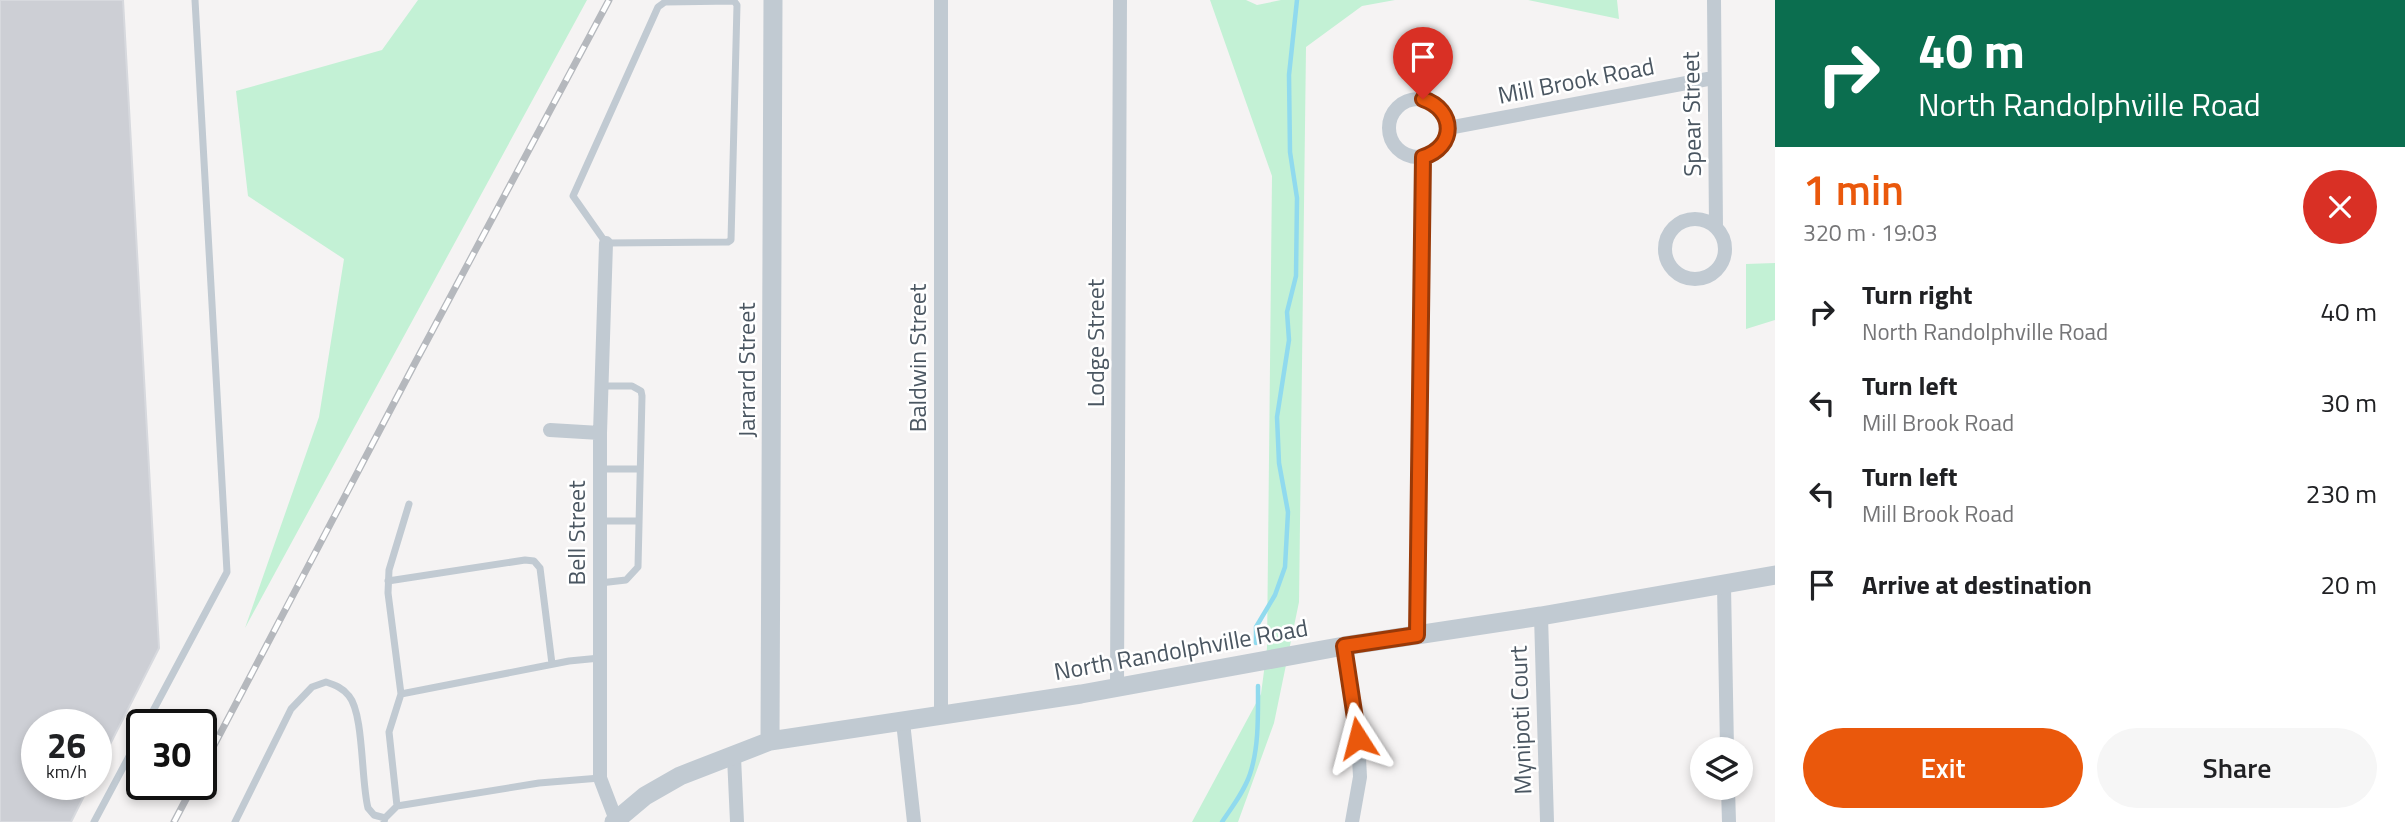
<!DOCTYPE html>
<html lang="en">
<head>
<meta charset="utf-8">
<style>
  body { margin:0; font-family:"Titillium Web",sans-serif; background:#f6f6f6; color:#202124; height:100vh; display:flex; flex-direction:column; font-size:26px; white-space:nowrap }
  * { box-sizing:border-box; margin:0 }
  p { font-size:23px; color:#757577 }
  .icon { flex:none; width:38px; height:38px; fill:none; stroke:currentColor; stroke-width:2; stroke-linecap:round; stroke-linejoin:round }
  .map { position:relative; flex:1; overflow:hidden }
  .panel { display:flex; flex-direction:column; background:#fff; width:630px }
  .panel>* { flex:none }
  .guide { background:#0b6e4f; color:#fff; overflow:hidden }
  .controls { position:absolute; left:1690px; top:737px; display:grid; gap:14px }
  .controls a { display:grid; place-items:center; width:63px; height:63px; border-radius:50%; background:#fff; box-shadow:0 4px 10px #0003; font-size:35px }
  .speed { position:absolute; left:21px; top:709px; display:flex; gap:14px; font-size:35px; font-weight:700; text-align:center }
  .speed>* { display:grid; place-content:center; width:91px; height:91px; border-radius:50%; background:#fff; box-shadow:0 4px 10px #0003; line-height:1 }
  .speed small { font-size:18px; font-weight:400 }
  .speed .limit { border:4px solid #111; border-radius:10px; background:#fff; color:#111 }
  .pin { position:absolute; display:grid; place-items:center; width:60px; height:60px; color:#fff; margin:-72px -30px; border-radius:50% 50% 50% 0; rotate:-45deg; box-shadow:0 0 7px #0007 }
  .pin .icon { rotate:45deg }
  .me { position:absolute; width:77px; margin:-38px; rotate:351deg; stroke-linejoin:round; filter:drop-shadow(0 0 5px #0008) }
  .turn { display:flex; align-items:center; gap:24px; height:147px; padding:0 28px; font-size:32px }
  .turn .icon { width:91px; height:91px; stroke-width:2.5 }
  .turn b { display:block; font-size:49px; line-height:60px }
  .round { display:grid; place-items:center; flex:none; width:74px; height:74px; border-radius:37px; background:#f6f6f6 }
  .overview { display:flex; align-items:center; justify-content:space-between; height:119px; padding:0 28px }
  h1 { font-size:42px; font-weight:600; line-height:52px; color:#ea580c }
  .button { display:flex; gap:14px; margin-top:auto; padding:14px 28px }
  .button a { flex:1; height:80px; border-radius:42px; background:#ea580c; color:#fff; font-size:28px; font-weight:600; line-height:80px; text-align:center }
  .button a+a { background:#f6f6f6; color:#202124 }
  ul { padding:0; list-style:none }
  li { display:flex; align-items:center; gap:21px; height:91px; padding:0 28px }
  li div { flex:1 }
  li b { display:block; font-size:26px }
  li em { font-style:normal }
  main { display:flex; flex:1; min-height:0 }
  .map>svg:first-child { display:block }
  .green { fill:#c3f1d5 }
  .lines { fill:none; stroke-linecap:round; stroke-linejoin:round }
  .stream { stroke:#90daee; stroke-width:4.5 }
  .building { fill:#cdcfd5; stroke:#d7d9de; stroke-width:2 }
  .service { stroke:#c1cad2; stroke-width:7 }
  .minor { stroke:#c1cad2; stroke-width:14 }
  .tertiary { stroke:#c1cad2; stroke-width:19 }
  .rail-casing { stroke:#b5b8bd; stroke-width:7 }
  .rail { stroke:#fff; stroke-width:4.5; stroke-dasharray:13; stroke-linecap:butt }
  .route-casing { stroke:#983908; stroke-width:18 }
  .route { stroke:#ea580c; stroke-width:12 }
  .labels { text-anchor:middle; stroke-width:5; stroke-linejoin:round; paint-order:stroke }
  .street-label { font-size:24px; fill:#4a5661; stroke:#fff }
</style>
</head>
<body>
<main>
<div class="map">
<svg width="1775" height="822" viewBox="0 0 1775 822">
  <rect width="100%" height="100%" fill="#f5f3f3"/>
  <path class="green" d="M418,0h169l-342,628 74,-211 25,-158 -96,-63 -12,-105 146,-41z
    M1210,0h36l11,5 24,-5h114l-33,6 -56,41 -7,555 -25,121 -36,99h-46l69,-128 6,-46 5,-472z
    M1528,0h89l2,19z
    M1775,263v57l-29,9v-65z"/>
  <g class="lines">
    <path class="stream" d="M1256,643v-16l19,-32 10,-28 3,-55 -9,-49 -2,-46 12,-77 -2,-28 9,-36 1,-78 -7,-46 -1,-77 8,-75
      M1222,822c10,-15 22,-30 28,-48 9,-27 8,-59 8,-88"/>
  </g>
  <path class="building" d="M0,0h123l36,648 -63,124v-48h-59v60h53l-19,38h-71z"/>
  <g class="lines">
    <path class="service" d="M734,1l3,4 -6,235 -3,2 -122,1 -33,-47 85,-189 7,-5z
      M600,469h40
      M409,504l-20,66 -1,23 13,101 168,-33 31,-3
      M600,521h39
      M388,581l137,-21 9,1 6,7 12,96
      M600,583l26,-3 12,-13 4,-171 -1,-5 -9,-5h-29
      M146,724l81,-152 -32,-572
      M397,806l-8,-74 12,-38
      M94,822l48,-90
      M235,822l56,-113 21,-22 14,-5c9,3 17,6 23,14 15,18 12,86 19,112l6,7 11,3
      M384,822l1,-4 12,-12 142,-23 61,-5"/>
    <path class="minor" d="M1714,0l2,227
      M1389 128a29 29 0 1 1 58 0a29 29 0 1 1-58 0Z
      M1448,128l265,-50
      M1665 249a30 30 0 1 1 60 0a30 30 0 1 1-60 0Z
      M606,243l-6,190v345l16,42
      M550,430l50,3
      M1724,586l3,163
      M1541,616l6,206
      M1417,635l6,-478
      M1344,646l14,92 2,39 -8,45
      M1117,687l3,-687
      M941,716v-716
      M903,722l11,100
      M734,757l3,65
      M1728,788l1,34"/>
    <path class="tertiary" d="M770,741l3,-741
      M614,822l31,-26 35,-20 90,-35 311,-47 263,-48 197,-30 234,-41"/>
    <defs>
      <path id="rail" d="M201,770l214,-407 194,-363
        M174,822l20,-38"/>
    </defs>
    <use href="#rail" class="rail-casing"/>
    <use href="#rail" class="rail"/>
  </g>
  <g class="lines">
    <defs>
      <path id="route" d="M1358,738l-14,-92 73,-11 6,-478c33,-10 33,-47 0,-58"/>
    </defs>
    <use href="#route" class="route-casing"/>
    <use href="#route" class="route"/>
  </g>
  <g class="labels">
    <g class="street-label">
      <text transform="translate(1576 81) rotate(-11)" y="8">Mill Brook Road</text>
      <text transform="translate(1692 114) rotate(-91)" y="8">Spear Street</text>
      <text transform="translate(1096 343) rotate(-90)" y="8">Lodge Street</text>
      <text transform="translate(918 358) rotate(-90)" y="8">Baldwin Street</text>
      <text transform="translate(747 370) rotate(-90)" y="8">Jarrard Street</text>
      <text transform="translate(577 533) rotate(-90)" y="8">Bell Street</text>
      <text transform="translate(1181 650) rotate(-10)" y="8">North Randolphville Road</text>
      <text transform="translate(1521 720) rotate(-92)" y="8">Mynipoti Court</text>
    </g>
  </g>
</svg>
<div class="controls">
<a><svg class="icon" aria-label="layers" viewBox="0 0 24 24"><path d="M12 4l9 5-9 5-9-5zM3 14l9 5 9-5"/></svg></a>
</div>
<div class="speed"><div>26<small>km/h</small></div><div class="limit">30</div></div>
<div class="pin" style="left:1423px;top:99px;background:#d93025"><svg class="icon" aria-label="arrive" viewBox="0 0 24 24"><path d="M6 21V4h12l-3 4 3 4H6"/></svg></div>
<svg class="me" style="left:1358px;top:738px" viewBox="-20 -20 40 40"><path d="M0-17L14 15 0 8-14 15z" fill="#ea580c" stroke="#fff" stroke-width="4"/></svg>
</div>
<section class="panel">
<div class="guide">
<div class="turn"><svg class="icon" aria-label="right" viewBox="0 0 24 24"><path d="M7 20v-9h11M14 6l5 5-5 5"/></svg><div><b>40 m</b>North Randolphville Road</div></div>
</div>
<div class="overview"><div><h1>1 min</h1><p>320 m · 19:03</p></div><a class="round" style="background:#d93025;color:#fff"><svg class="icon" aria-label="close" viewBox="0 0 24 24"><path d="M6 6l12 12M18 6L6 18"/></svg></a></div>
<ul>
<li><svg class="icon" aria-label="right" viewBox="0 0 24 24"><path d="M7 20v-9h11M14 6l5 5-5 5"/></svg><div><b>Turn right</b><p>North Randolphville Road</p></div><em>40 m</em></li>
<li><svg class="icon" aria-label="left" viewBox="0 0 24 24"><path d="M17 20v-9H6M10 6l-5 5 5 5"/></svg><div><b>Turn left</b><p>Mill Brook Road</p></div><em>30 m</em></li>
<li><svg class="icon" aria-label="left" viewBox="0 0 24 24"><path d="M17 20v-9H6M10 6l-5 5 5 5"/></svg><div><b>Turn left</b><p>Mill Brook Road</p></div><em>230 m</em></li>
<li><svg class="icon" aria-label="arrive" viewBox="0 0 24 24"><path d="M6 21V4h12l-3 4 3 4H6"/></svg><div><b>Arrive at destination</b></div><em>20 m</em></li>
</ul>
<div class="button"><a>Exit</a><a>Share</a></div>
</section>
</main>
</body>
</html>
